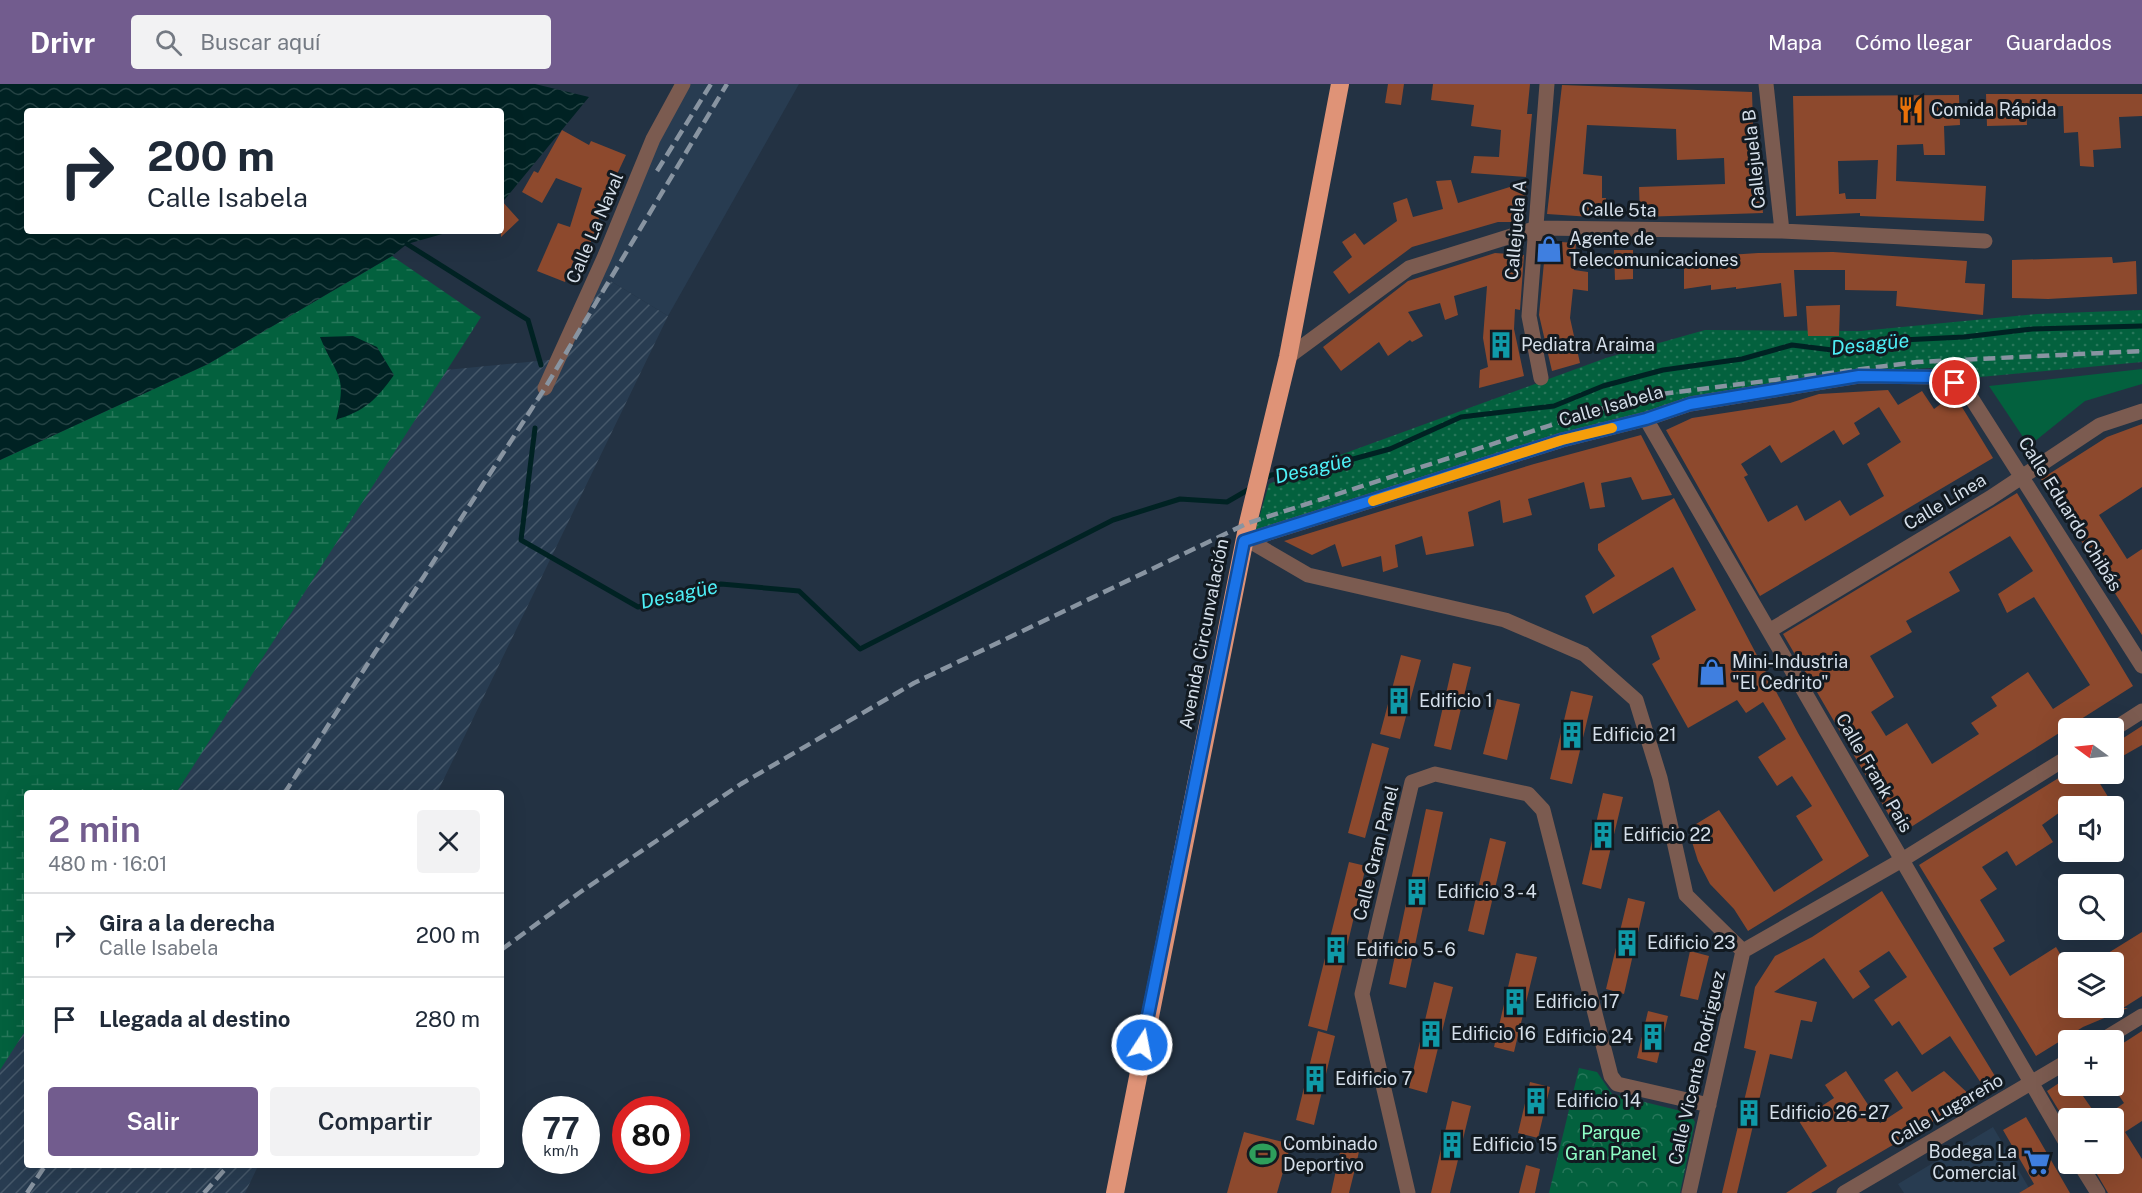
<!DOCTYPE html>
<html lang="es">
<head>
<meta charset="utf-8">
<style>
  body { margin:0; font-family:"Public Sans",sans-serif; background:#f2f2f3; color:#1f2937; height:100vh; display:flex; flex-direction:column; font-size:22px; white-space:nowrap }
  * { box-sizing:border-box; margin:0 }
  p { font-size:20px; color:#747a83 }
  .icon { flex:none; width:33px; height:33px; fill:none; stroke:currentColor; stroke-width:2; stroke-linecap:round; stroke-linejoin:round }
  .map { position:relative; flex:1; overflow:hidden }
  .drawer { position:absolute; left:24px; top:706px; width:480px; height:378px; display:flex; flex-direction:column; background:#fff; border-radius:6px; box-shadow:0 6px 24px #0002 }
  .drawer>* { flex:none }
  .hud { position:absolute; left:24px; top:24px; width:480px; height:126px; border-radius:6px; box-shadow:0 6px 24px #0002; background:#fff; color:#1f2937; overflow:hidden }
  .needle { width:39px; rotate:285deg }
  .tools { position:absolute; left:2058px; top:634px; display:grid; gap:12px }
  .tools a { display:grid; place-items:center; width:66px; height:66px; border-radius:6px; background:#fff; box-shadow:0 6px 24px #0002; font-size:30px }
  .speed { position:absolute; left:522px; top:1012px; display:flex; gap:12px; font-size:30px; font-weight:700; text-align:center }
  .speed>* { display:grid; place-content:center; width:78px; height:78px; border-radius:50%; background:#fff; box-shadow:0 6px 24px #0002; line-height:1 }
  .speed small { font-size:15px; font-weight:400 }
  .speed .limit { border:9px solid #d22; background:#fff; color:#111 }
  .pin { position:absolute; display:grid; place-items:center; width:51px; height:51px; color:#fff; margin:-26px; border:3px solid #fff; border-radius:50%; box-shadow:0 2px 6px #0007 }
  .me { position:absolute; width:66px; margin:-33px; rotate:11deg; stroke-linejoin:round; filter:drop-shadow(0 0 4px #0008) }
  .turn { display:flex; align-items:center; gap:21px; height:126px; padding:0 24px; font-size:27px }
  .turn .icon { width:78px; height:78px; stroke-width:2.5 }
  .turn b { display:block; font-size:42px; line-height:51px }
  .round { display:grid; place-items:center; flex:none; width:63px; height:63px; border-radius:6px; background:#f2f2f3 }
  .overview { display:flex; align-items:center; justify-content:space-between; height:102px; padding:0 24px }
  h1 { font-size:36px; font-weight:600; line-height:45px; color:#725c8e }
  .button { display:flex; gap:12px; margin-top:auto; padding:12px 24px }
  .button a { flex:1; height:69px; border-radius:6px; background:#725c8e; color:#fff; font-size:24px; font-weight:600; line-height:69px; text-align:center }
  .button a+a { background:#f2f2f3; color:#1f2937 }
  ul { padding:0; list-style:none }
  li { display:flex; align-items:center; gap:18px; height:84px; padding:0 24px; border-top:2px solid #e0e1e3 }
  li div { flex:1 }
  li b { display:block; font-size:22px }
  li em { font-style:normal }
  header { display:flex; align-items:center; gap:36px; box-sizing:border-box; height:84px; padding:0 30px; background:#725c8e; color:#fff }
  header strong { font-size:28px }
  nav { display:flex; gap:33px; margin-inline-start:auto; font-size:21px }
  .search { width:420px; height:54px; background:#f2f2f3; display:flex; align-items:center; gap:15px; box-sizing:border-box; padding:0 21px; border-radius:6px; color:#747a83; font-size:22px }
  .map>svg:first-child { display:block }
  .built { fill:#283c51 }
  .industrial { fill:url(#industrial-furrows) }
  .grass { fill:url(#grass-dots) }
  .wetland { fill:url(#wetland-marsh) }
  .park { fill:url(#park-crowns) }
  .garden { fill:#03613e }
  .water { fill:url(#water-waves) }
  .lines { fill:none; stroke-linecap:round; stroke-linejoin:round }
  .stream { stroke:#002223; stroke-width:5 }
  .building { fill:#8d492d; fill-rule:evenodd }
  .minor { stroke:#7b5b50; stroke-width:15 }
  .highway { stroke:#df9377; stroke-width:18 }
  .rail { stroke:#8894a1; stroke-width:4.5; stroke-dasharray:12 6; stroke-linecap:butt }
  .route-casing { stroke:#114b97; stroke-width:15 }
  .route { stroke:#1a73e8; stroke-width:10 }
  .slow { stroke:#f59e0b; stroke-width:10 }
  .labels { text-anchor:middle; stroke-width:6; stroke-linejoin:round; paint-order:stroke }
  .poi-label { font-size:18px; fill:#d5dfea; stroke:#121a21; text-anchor:start }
  .street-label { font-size:18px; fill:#d5dfea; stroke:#121a21 }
  .park-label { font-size:18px; fill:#8fffc6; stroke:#121a21 }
  .water-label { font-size:20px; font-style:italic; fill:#4eeff6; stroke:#121a21 }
</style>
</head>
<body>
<header>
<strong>Drivr</strong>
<div class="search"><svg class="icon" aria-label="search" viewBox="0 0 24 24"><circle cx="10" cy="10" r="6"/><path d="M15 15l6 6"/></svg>Buscar aquí</div>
<nav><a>Mapa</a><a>Cómo llegar</a><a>Guardados</a></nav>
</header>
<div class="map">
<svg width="2142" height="1109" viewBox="0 0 2142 1109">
  <defs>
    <pattern id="industrial-furrows" width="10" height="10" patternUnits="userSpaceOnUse" patternTransform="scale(1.5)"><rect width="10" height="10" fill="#283c51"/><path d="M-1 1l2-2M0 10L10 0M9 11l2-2" fill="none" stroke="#46586a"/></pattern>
    <pattern id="grass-dots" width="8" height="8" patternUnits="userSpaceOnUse" patternTransform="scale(1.5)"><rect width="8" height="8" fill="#03613e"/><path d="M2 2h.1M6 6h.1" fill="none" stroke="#27775a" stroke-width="1.8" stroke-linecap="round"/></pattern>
    <pattern id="wetland-marsh" width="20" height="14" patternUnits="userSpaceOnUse" patternTransform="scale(1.5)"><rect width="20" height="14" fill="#03613e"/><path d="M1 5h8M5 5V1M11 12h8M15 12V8" fill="none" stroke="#27775a"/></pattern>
    <pattern id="park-crowns" width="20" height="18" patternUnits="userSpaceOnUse" patternTransform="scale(1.5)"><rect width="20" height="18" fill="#03613e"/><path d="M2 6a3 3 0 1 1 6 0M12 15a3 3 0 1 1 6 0" fill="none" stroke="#27775a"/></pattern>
    <pattern id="water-waves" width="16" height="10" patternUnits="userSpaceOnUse" patternTransform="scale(1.5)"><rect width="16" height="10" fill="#002223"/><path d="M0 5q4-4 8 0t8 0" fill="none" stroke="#244243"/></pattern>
  </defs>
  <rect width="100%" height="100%" fill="#233243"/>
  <path class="built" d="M684,0h115l-131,232 -69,-42z
    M1993,1043l39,66h-128l-6,-9z"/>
  <path class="industrial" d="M599,190l69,42 -231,477 -266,1 275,-424 112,-11z
    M27,941v141h231l-13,27h-245v-125z"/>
  <path class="grass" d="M2142,226v52l-173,16 -39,-10 -66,4 -217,40 -88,21 -304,99 14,-48 60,-25 277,-101 99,-28 156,1 176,-17z"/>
  <path class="wetland" d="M392,172l89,61 -305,476 -149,1v234l-27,42v-610l208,-96z"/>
  <path class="park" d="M1579,984l18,4 15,22 77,19 6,9 -15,71h-131z"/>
  <path class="garden" d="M2142,285v15l-57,17 -56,45 -40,-60z"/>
  <path class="water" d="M0,0h535l54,13 -88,107v-93h-474v120h426l-46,13 -15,12 -184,108 -208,96z
    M353,252l24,11 17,28c-18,25 -28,35 -58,45 12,-47 0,-43 -16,-83z"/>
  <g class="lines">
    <path class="stream" d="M407,160l121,76 13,45
      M535,344l-14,112 117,67 83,-23 78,7 61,58 253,-129 67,-21 47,3 26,-15
      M1263,396l8,-5 49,-7 70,-19 71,-32 93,-11 49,-20 60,-16 79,-11 50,-14 40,5 28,-8 104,-5 68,-8 110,-3"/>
  </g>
  <path class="building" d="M1388,0h16l-3,21 -16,-2z
    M1433,0h97l-3,30h5l-6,63 -55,-4 3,-17 25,1 2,-27 -30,-4 3,-21 -43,-5z
    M1562,1l190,7 1,32 10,89 -123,4 -1,-30 86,-3 -1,-26 -47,2 -1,-31 -89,-4 -4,49 19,2v22h4v20l-59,-4z
    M1986,10h156v22l-23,1 2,31 -28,2 1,17 -14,-1 -2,-34 -14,1 -1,-27 -37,2 1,17 -40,1z
    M1959,11l1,30 -16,1 1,29h-21l-1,-11 -26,1 -1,36 90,5 -2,35 -124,-5v-3l-64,3 -3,-120zM1878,76l-2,39h-30l-1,-6 -6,1 -1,-33z
    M562,46l27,15 2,-4 35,14 -20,43 -19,55 -9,-3 -13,32 -28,-11 21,-48 12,4 12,-39 -26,-10 -14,25 -20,-11 12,-21 4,2z
    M1451,96l7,23 68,-21 -1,40h-27l-86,25 -63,47 -16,-22 19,-15 -10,-15 13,-9 9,12 33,-24 -4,-18 14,-5 6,19 30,-8 -7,-28z
    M501,116l18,20 -18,17z
    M1546,157l30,2 -2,27 14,2v19l-15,-2 -3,29 10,45 -28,8 -13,-56z
    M1614,166h19v29l-18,1z
    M1833,168l134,9 -2,22 20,1 -2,31 -87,-9 1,-15 -52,-1v-20h-51l3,46 -13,1 -3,-34 -45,6v-2l-25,3v-5l-27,4v-34h15v2l59,-4z
    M1495,169l29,2 -4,55 -5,-1 -1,20 10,47 -45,12 1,-18 8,-3 -5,-29 4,-52 -33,10 4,19 -13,5 -5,-17 -32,9 15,24 -11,6 -2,-2 -22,16 -9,-14 -38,29 -18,-24 85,-66z
    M2112,173l1,6 23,-2 1,33 -89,5 -36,-1v-38z
    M1840,221l-1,31h-31l-2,-30z
    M1888,306l10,15 24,-14 12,18 20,-15 39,64 -233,138 -94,-166 26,-12 98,-15 29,-9zM1879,323l22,35 -34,22 17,32 -34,20 -10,-16 -35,21 -8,-16 -29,17 -24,-45 4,-2 -7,-11 29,-19 11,18 53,-33 9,15 17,-11 -6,-11z
    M2142,340v63l-43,28 28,44 15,-10v86l-101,-156 66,-42z
    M1641,351l31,60 -30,5 -11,-23 -30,6 4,24 -15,2 -6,-27 -56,17 4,16 -29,8 -3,-23 -32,12 6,34 -48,9 -4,-19 -27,9 3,22 -15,5 -2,-16 -39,11 -7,-23 -23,11 -28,-14 250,-77z
    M2017,409l116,193 -233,148 -117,-200zM2010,452l23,35 -35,23 9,19 27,-16 56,88 -37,24 -25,-37 -37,25 6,9 -26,17 8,11 -47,30 -25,-41 -21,13 -15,-24 23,-15 -24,-41 42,-24 -6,-11 54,-30 -11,-19z
    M1674,414l124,235 71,123 -121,75 -14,-22 -24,-25 -12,-23 -10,-32 31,-19 55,82 49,-32 -27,-44 16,-10 -20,-30 -15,10 -19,-29 28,-18 -23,-37 -17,11 -9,-13 -49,28 -36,-64 8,-5 -9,-23 45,-26 -23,-43 -80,47 -8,-18 30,-20 -17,-26v-6z
    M1401,571l20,5 -21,79 -20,-5z
    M1453,579l18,4 -20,83 -17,-4z
    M1571,607l22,5 -21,88 -22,-5z
    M1497,615l23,5 -13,56 -24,-6z
    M2142,642v19l-28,16v-17z
    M1372,659l17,5 -24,90 -17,-5z
    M2065,690h29l16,26 -11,7h-32l-25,18 11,17 -37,24 -9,-15 -25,16 15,22 -17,11 25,41 -12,7 17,28 46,-29 12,20v41h46v-45h-22l50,-31v64l-19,12h5l-45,19 -47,29 -117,-191z
    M1603,709l20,4 -22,92 -19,-5z
    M1426,725l17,3 -37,176 -17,-4z
    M1490,754l16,4 -22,93 -16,-4z
    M1349,778l17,4 -39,165 -19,-5z
    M1882,807l116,190 -13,8 -35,-53 -28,19 -23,-34 -7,5 -18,-26 33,-23 -18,-26 -30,20 11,16 -17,12 -29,-41 -50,34 43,10 -5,20 -11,-2 -9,39 -22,-5 -33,139h-15l34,-142 -12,-3 11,-61 20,-31 37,-19z
    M1628,814l17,4 -21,92 -18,-5z
    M1690,867l19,5 -11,44 -18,-4z
    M1516,869l21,4 -23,95 -20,-5z
    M1434,898l19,5 -26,106 -18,-5z
    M1648,927l20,5 -11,47 -20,-5z
    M1318,947l17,5 -21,89 -18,-5z
    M2142,947v90l-17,11 17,27v34h-34l-17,-29h23v-54l10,-7 -10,-15v-39z
    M1846,987l34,52 23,-15 -19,-28 13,-9 15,21 32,-21 29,27 -162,95h-25l41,-27 -28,-45 35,-23 -9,-13z
    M2068,993v9h8l23,33h-35l-17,-28z
    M1530,998l20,5 -12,51 -20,-5z
    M1452,1017l19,5 -21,87h-19z
    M2026,1033l44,76h-51l15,-9 -31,-54z
    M1244,1048l47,12 -14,49h-50z
    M1342,1059l18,4 -4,18 -7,28h-18z
    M1526,1081l14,4 -5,24h-16z"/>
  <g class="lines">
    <path class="minor" d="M1766,0l16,147
      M1288,273l121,-89 128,-40 245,3 203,10
      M1541,294l-12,-62 18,-232
      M545,304l59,-130 49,-119 30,-55
      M1646,335l422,727
      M1248,456l60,35 197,45 79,34 52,46 24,78 26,117 57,56
      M1244,457l318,-101 84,-21 44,-15 169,-28 79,1 25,8 179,281
      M1769,547l221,-133 110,-73 42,-14
      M2114,645l28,-18
      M1743,867l159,-91 166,-103
      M2101,957l41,-25
      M2080,1080l18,29
      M1408,1109l-46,-199 50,-212 23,-8 93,20 15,16 68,266 6,8 92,21
      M1689,1109l54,-242
      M1844,1109l224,-132"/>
    <path class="highway" d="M1115,1109l133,-670 40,-166 52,-273"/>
    <path class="rail" d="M657,87l54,-87
      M284,710l261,-406 182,-304
      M501,866l78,-57 162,-109 173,-101 334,-160 390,-126 279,-35 225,-11
      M27,1109l18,-27
      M204,1109l24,-27"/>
  </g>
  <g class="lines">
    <defs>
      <path id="route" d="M1142,961l102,-504 318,-101 84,-21 44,-15 169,-28 79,1 17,6"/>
    </defs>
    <use href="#route" class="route-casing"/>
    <use href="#route" class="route"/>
    <path class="slow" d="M1373,417l189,-61 50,-12"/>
  </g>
  <defs>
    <symbol id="restaurant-bare" viewBox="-9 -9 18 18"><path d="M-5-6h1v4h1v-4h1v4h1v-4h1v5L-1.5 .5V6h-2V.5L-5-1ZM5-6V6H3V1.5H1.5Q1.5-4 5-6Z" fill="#e8710a" stroke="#121a21" stroke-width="2.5" paint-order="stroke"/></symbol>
    <symbol id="shop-bare" viewBox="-9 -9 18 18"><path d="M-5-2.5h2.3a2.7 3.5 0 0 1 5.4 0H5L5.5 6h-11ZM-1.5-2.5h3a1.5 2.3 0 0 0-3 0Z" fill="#3f7fe0" stroke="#121a21" stroke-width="2.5" paint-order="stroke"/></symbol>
    <symbol id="building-bare" viewBox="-9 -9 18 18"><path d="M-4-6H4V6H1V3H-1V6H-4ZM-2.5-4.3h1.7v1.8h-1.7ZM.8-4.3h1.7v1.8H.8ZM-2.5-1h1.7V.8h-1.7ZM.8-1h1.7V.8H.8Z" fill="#0f9aa8" stroke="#121a21" stroke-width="2.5" paint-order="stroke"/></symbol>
    <symbol id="stadium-bare" viewBox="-9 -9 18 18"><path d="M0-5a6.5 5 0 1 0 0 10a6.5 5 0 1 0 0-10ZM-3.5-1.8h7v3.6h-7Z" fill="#2e9e5b" stroke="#121a21" stroke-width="2.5" paint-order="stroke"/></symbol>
    <symbol id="supermarket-bare" viewBox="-9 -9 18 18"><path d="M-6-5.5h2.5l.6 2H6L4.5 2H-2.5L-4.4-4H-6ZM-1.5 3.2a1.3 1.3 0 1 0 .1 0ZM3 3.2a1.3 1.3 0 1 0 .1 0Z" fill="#3f7fe0" stroke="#121a21" stroke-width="2.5" paint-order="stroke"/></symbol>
  </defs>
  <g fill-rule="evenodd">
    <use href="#restaurant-bare" x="1892" y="7" width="38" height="38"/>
    <use href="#shop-bare" x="1530" y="146" width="38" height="38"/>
    <use href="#building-bare" x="1482" y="242" width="38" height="38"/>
    <use href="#shop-bare" x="1693" y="569" width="38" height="38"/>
    <use href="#building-bare" x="1380" y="598" width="38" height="38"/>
    <use href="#building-bare" x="1553" y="632" width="38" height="38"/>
    <use href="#building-bare" x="1584" y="732" width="38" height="38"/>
    <use href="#building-bare" x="1398" y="789" width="38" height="38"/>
    <use href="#building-bare" x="1608" y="840" width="38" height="38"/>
    <use href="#building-bare" x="1317" y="847" width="38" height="38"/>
    <use href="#building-bare" x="1496" y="899" width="38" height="38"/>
    <use href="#building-bare" x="1412" y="931" width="38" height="38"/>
    <use href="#building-bare" x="1634" y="934" width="38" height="38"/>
    <use href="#building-bare" x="1296" y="976" width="38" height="38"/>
    <use href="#building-bare" x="1517" y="998" width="38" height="38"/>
    <use href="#building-bare" x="1730" y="1010" width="38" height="38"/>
    <use href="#building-bare" x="1433" y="1042" width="38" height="38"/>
    <use href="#stadium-bare" x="1244" y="1051" width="38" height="38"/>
    <use href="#supermarket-bare" x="2018" y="1059" width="38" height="38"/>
  </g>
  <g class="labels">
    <g class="poi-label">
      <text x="1931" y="32">Comida Rápida</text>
      <text x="1569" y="161">Agente de<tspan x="1569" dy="21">Telecomunicaciones</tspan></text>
      <text x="1521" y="267">Pediatra Araima</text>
      <text x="1732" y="584">Mini-Industria<tspan x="1732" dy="21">"El Cedrito"</tspan></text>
      <text x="1419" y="623">Edificio 1</text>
      <text x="1592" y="657">Edificio 21</text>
      <text x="1623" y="757">Edificio 22</text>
      <text x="1437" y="814">Edificio 3 - 4</text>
      <text x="1647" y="865">Edificio 23</text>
      <text x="1356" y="872">Edificio 5 - 6</text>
      <text x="1535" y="924">Edificio 17</text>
      <text x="1451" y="956">Edificio 16</text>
      <text x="1633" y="959" text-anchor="end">Edificio 24</text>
      <text x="1335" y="1001">Edificio 7</text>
      <text x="1556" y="1023">Edificio 14</text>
      <text x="1769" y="1035">Edificio 26 - 27</text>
      <text x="1283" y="1066">Combinado<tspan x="1283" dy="21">Deportivo</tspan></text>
      <text x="1472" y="1067">Edificio 15</text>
      <text x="2017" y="1074" text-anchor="end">Bodega La<tspan x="2017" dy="21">Comercial</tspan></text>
    </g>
    <g class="street-label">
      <text transform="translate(1754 75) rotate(-96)" y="6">Callejuela B</text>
      <text transform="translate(1619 126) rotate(1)" y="6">Calle 5ta</text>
      <text transform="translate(595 144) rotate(-67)" y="6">Calle La Naval</text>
      <text transform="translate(1516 146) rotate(-85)" y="6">Callejuela A</text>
      <text transform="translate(1611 322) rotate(-16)" y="6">Calle Isabela</text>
      <text transform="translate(1945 418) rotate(-31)" y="6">Calle Línea</text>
      <text transform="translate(2070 430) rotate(58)" y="6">Calle Eduardo Chibás</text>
      <text transform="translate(1204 550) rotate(-79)" y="6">Avenida Circunvalación</text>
      <text transform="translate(1874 689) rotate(60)" y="6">Calle Frank Pais</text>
      <text transform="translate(1376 769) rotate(-76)" y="6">Calle Gran Panel</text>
      <text transform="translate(1697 984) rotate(-77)" y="6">Calle Vicente Rodriguez</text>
      <text transform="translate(1947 1026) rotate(-30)" y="6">Calle Lugareño</text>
    </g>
    <g class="park-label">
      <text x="1611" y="1055">Parque<tspan x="1611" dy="21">Gran Panel</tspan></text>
    </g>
    <g class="water-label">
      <text transform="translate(1870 260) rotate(-6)" y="7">Desagüe</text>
      <text transform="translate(1313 384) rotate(-13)" y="7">Desagüe</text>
      <text transform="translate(679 510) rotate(-12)" y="7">Desagüe</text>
    </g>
  </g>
</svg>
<div class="tools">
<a><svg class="needle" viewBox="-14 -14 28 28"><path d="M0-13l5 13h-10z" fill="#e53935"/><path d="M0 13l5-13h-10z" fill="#747a83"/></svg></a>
<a><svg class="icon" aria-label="sound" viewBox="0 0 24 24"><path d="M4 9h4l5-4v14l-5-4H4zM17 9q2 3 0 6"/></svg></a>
<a><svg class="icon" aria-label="search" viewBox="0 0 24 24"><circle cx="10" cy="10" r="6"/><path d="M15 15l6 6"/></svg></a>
<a><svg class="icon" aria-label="layers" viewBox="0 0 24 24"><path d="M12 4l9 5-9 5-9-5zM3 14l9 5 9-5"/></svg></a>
<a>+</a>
<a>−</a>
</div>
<div class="speed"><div>77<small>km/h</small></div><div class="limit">80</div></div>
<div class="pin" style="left:1955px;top:299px;background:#d93025"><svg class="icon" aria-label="arrive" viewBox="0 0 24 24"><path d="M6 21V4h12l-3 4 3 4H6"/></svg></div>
<svg class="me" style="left:1142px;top:961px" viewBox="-20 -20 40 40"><circle r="17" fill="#1a73e8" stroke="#fff" stroke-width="3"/><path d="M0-11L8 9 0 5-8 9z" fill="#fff"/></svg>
<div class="hud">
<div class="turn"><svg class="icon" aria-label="right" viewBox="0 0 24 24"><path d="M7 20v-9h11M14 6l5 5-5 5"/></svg><div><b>200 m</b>Calle Isabela</div></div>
</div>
<section class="drawer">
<div class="overview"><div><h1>2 min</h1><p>480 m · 16:01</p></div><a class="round"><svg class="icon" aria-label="close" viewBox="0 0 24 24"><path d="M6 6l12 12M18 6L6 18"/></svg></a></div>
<ul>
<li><svg class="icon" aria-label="right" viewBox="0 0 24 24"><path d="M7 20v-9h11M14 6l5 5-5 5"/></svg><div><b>Gira a la derecha</b><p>Calle Isabela</p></div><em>200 m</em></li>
<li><svg class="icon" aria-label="arrive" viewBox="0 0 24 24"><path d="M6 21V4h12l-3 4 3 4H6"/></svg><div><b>Llegada al destino</b></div><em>280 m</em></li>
</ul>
<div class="button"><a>Salir</a><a>Compartir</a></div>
</section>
</div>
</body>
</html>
